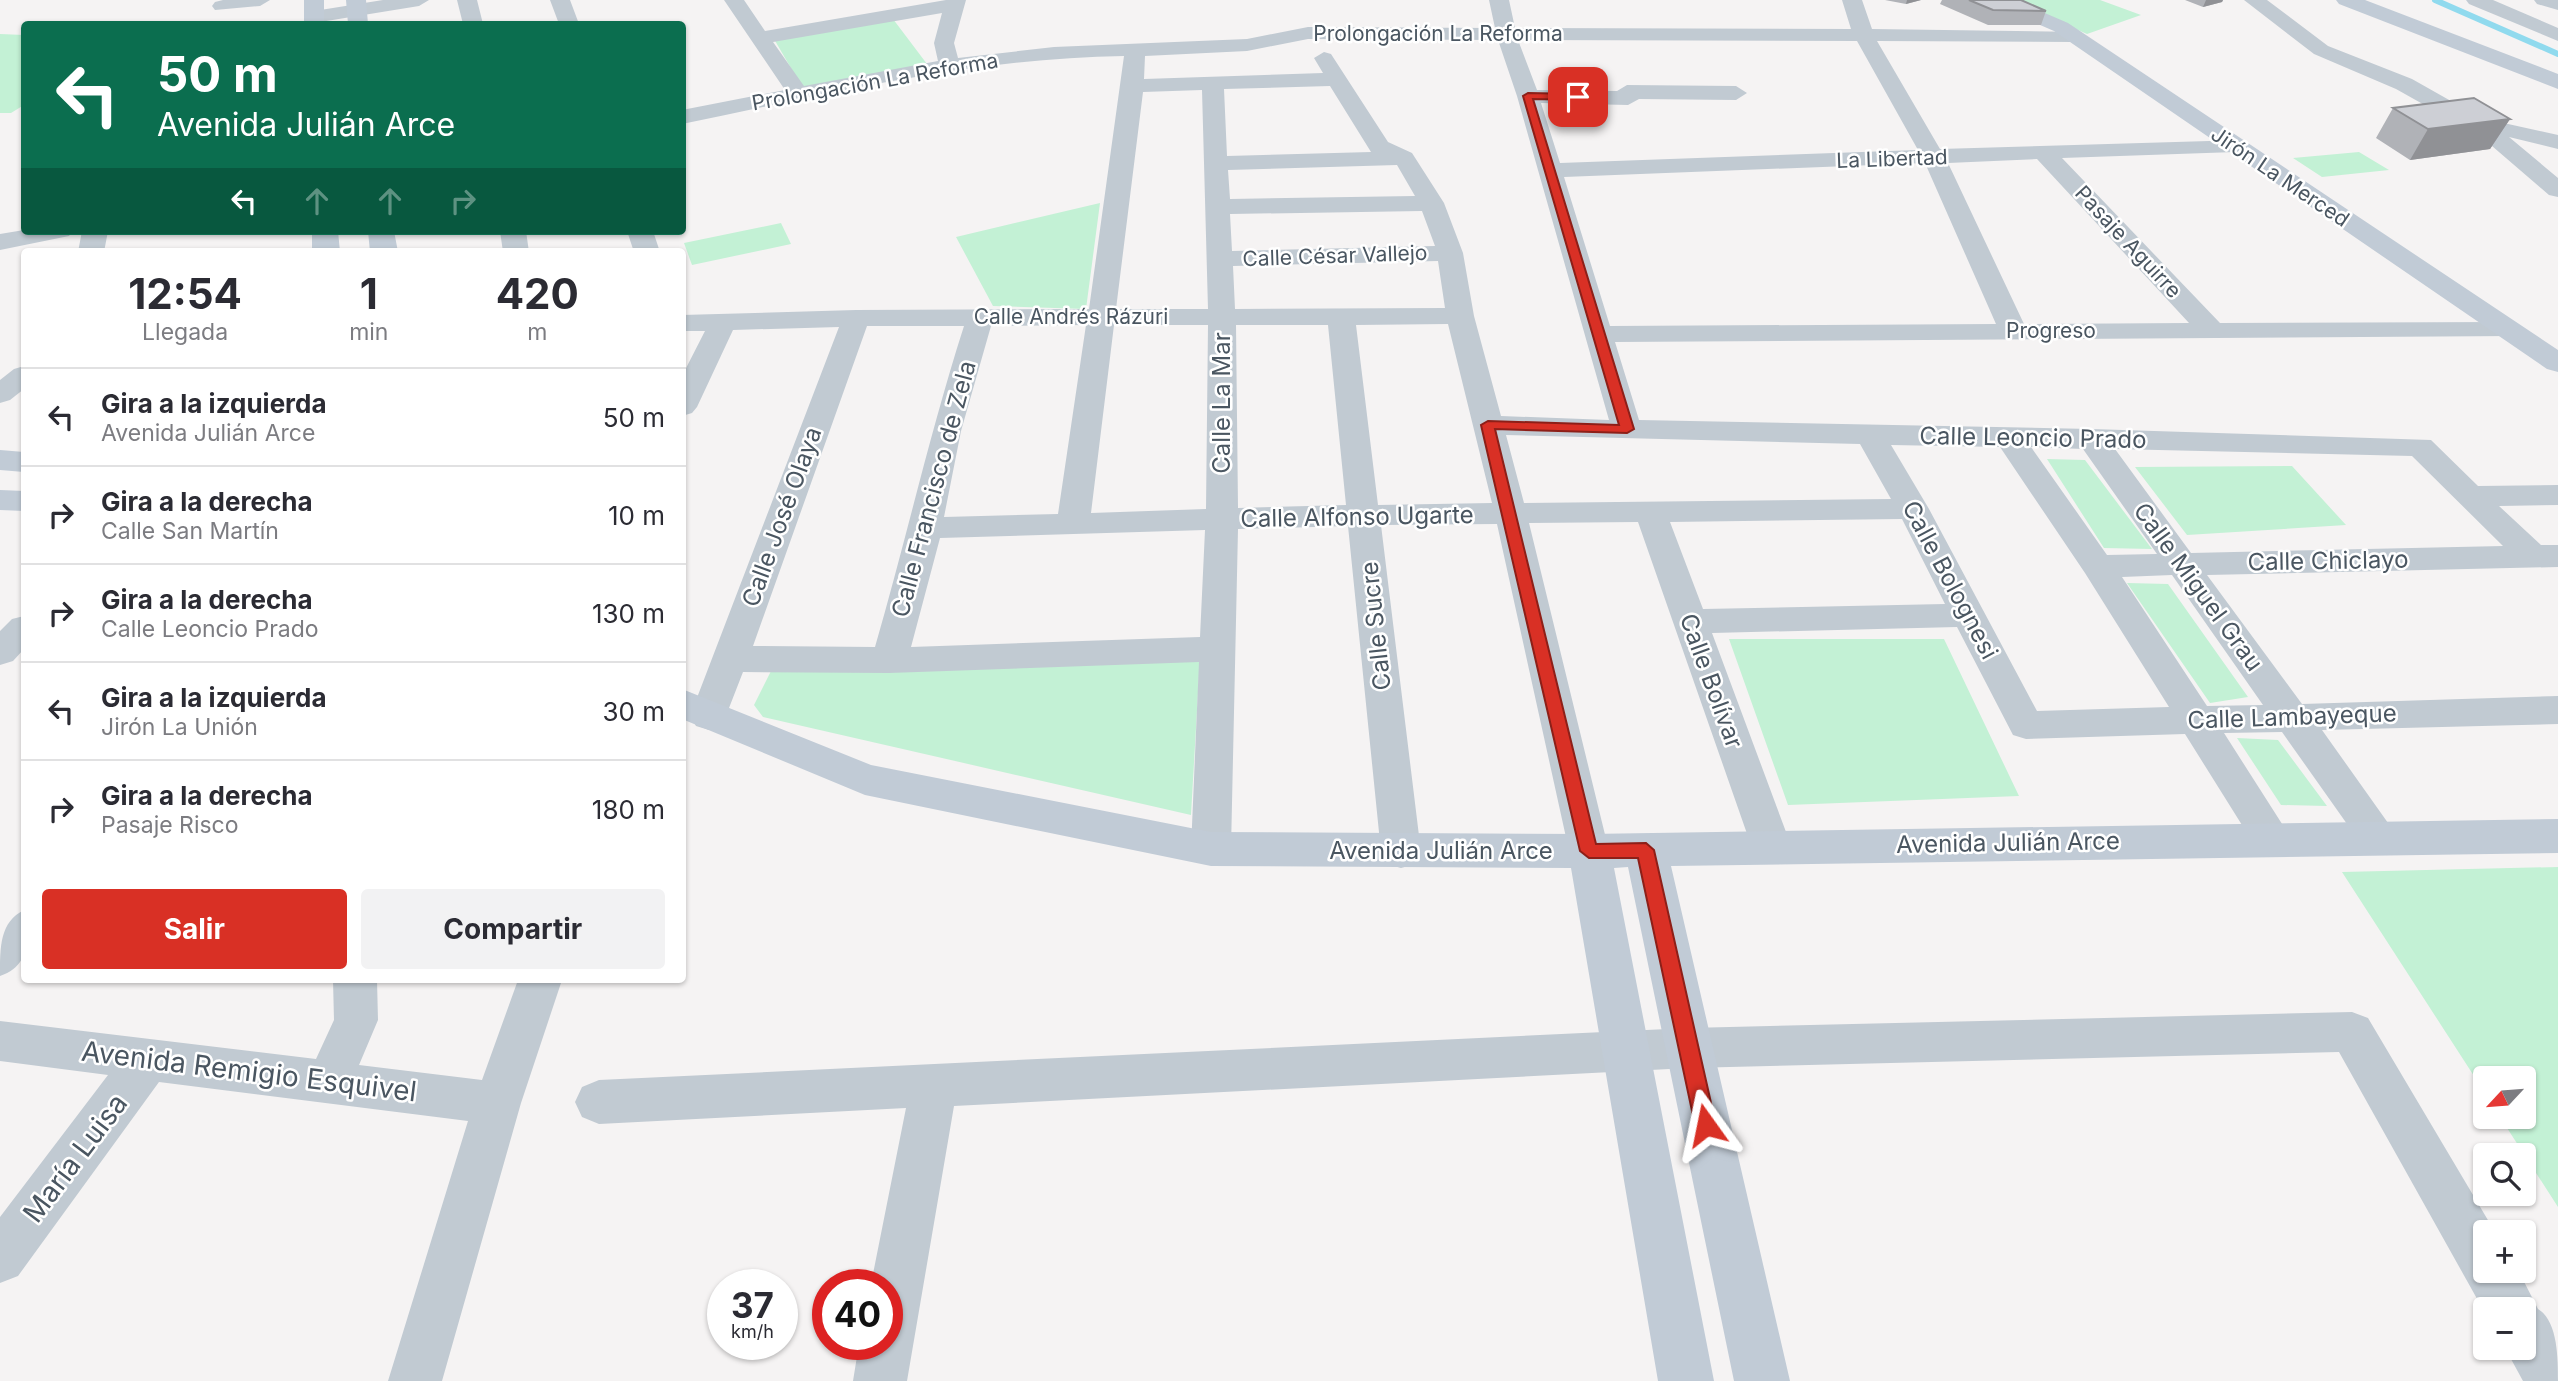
<!DOCTYPE html>
<html lang="es">
<head>
<meta charset="utf-8">
<style>
  body { margin:0; font-family:Inter,sans-serif; background:#f2f2f3; color:#2b2b33; height:100vh; display:flex; flex-direction:column; font-size:26px; white-space:nowrap }
  * { box-sizing:border-box; margin:0 }
  p { font-size:23px; color:#7c7c81 }
  .icon { flex:none; width:38px; height:38px; fill:none; stroke:currentColor; stroke-width:2; stroke-linecap:round; stroke-linejoin:round }
  .map { position:relative; flex:1; overflow:hidden }
  .drawer { position:absolute; left:21px; top:248px; width:665px; height:735px; display:flex; flex-direction:column; background:#fff; border-radius:7px; box-shadow:0 2px 5px #0004 }
  .drawer>* { flex:none }
  .hud { position:absolute; left:21px; top:21px; width:665px; height:214px; border-radius:7px; box-shadow:0 2px 5px #0004; background:#0b6e4f; color:#fff; overflow:hidden }
  .needle { width:46px; rotate:244deg }
  .tools { position:absolute; left:2473px; top:1066px; display:grid; gap:14px }
  .tools a { display:grid; place-items:center; width:63px; height:63px; border-radius:7px; background:#fff; box-shadow:0 2px 5px #0004; font-size:35px }
  .speed { position:absolute; left:707px; top:1269px; display:flex; gap:14px; font-size:35px; font-weight:700; text-align:center }
  .speed>* { display:grid; place-content:center; width:91px; height:91px; border-radius:50%; background:#fff; box-shadow:0 2px 5px #0004; line-height:1 }
  .speed small { font-size:18px; font-weight:400 }
  .speed .limit { border:10px solid #d22; background:#fff; color:#111 }
  .pin { position:absolute; display:grid; place-items:center; width:60px; height:60px; color:#fff; margin:-30px; border-radius:14px; box-shadow:0 4px 10px #0006 }
  .me { position:absolute; width:77px; margin:-38px; rotate:348deg; stroke-linejoin:round; filter:drop-shadow(0 0 5px #0008) }
  .turn { display:flex; align-items:center; gap:24px; height:147px; padding:0 21px; font-size:32px }
  .turn .icon { width:91px; height:91px; stroke-width:2.5 }
  .turn b { display:block; font-size:49px; line-height:60px }
  .lanes { display:flex; align-items:center; height:66px; padding:0 21px; background:#0003; justify-content:center; gap:35px; direction:ltr }
  .lanes .off { opacity:.35 }
  .eta { display:flex; justify-content:space-evenly; align-items:center; height:119px; text-align:center }
  .eta b { font-size:42px; font-weight:700; line-height:49px }
  .primary-button { display:flex; gap:14px; margin-top:auto; padding:14px 21px }
  .primary-button a { flex:1; height:80px; border-radius:7px; background:#d93025; color:#fff; font-size:28px; font-weight:700; line-height:80px; text-align:center }
  .primary-button a+a { background:#f2f2f3; color:#2b2b33 }
  ul { padding:0; list-style:none }
  li { display:flex; align-items:center; gap:21px; height:98px; padding:0 21px; border-top:2px solid #e1e1e2 }
  li div { flex:1 }
  li b { display:block; font-size:26px }
  li em { font-style:normal }
  .map>svg:first-child { display:block }
  .green { fill:#c3f1d5 }
  .lines { fill:none; stroke-linecap:round; stroke-linejoin:round }
  .stream { stroke:#90daee; stroke-width:6 }
  .street { fill:#c1cad2; fill-rule:evenodd }
  .secondary { fill:#c1cbd6; fill-rule:evenodd }
  .wall { fill:#b0b2b7 }
  .shaded-wall { fill:#909195 }
  .building { fill:#cdcfd5; stroke:#909195; stroke-width:2 }
  .route { fill:#d93025; stroke:#8d1f18; stroke-width:2 }
  .labels { text-anchor:middle; stroke-width:5; stroke-linejoin:round; paint-order:stroke }
  .far-street-label { font-size:21px; fill:#4a5661; stroke:#fff }
  .street-label { font-size:24px; fill:#4a5661; stroke:#fff }
  .near-street-label { font-size:28px; fill:#4a5661; stroke:#fff }
</style>
</head>
<body>
<div class="map">
<svg width="2558" height="1381" viewBox="0 0 2558 1381">
  <rect width="100%" height="100%" fill="#f5f3f3"/>
  <path class="green" d="M2010,0h90l41,15 -54,19z
    M893,19l34,45 -125,23 -28,-48z
    M0,34l24,1v70l-13,8h-11z
    M2359,152l30,18 -67,7 -29,-19z
    M1100,203l-14,106 -93,-3 -37,-69z
    M781,223l10,21 -99,21 -8,-22z
    M2047,459l38,1 67,89 -48,-1z
    M2292,466l54,59 -159,10 -52,-68z
    M2127,583l41,1 80,113 -38,6z
    M1729,639h215l75,157 -231,9z
    M1200,658l-9,157 -428,-98 -9,-12 17,-34z
    M2237,738l41,2 49,66 -46,-1z
    M2558,867v340l-58,-90 24,-1v-38h-39v15l-143,-221z"/>
  <g class="lines">
    <path class="stream" d="M2435,0l123,54"/>
    <path class="street" d="M223,0h47l-10,6 -45,4 -3,-4 3,-4z
      M383,0h46l-10,6 -105,17 -10,-6 10,-6z
      M457,0h20l6,24h-20z
      M550,0h20l9,24h-20z
      M724,0h20l21,31 181,-31h20l-12,43 4,15 96,-11 193,-8 61,-12 187,1 -6,-28h20l6,28 336,1 -9,-29h20l10,29 209,3 3,4 -3,4 -7,2 -197,-1 63,108 303,-9 4,5 -4,5 -8,2 -173,6 158,165 284,-1 10,2 4,6 -4,6 -899,6 24,78 452,9 340,11 47,46 80,-1v20l-59,1 42,39h17v22l-351,8 95,129 256,-8v28l-236,6 76,107 -6,11 -14,5 -14,-5 -82,-116 -58,1 67,105 -6,11 -14,5 -14,-5 -72,-115 -159,5 -13,-4 -56,-108 -245,6 80,215 -6,11 -14,5 -14,-5 -6,-11 -114,-326 -109,1 80,328 -6,11 -14,5 -14,-5 -6,-11 -72,-327 -116,1 40,327 -6,12 -14,4 -14,-4 -6,-12 -33,-326 -110,3 -7,320 -6,11 -14,5 -14,-5 -6,-11 8,-187 -310,11 -146,-1 -21,54 -13,4 -13,-4 -6,-10 149,-389 -106,3 -36,77 -5,6 -10,3v-40l23,-45h-23v-16l174,-5 233,-1 35,-253c-150,2 -296,38 -442,68v-14l103,-20zM942,13l-8,30 4,18 -134,25 -31,-44zM1308,39l190,1 19,56 92,324 -108,-4 -27,-100 -11,-63 -19,-50 -32,-50 -24,-11 -57,-88 -7,-2 -10,6 9,15 -179,6 1,-23 102,-5zM1518,40l339,1 61,109 -358,13 -19,-60 87,2 11,-6 97,1 11,-7 -11,-7 -109,-1 -10,6 -80,-1zM1330,86l41,66 -144,4 -3,-67zM1202,90l6,219h-92l27,-217zM2037,159l152,164 -165,1 -76,-161zM1925,163l71,161 -386,2 -46,-149zM1397,165l18,31 -185,3 -2,-29zM1422,211l13,35 -203,5 -2,-37zM1438,261l7,47 -210,1 -2,-43zM1448,324l44,179 -114,2 -22,-180zM1086,325l-28,189 -114,3 17,-86 30,-105zM1114,325h94l-2,184 -115,4zM1236,325h92l18,180 -108,3zM867,326h97c-34,106 -58,214 -89,321l-122,-1zM1506,435l354,9 31,55 -367,4zM1891,445l109,2 85,126 84,134 -132,4 -108,-202zM2031,447l52,2 74,105 -50,1zM2115,449l297,7 91,90 -312,7zM1902,519l43,85 -242,5 -33,-87zM1205,530l-5,107 -289,10 29,-109zM2172,575l91,130 -56,1 -85,-129z
      M2244,0h23l61,46 84,33 69,39 77,17v14l-49,-12 49,41v19l-9,-2 -57,-49 -30,-20 -66,-37 -82,-35z
      M2466,0h27l65,28v13l-89,-37z
      M2534,0h24v10l-21,-6z
      M24,230v1h49l-4,5 -69,14v-16z
      M82,231h26l-4,21h-26z
      M500,231h26l3,21h-26z
      M627,231h26l7,21h-26z
      M24,366v23l-14,11 -10,3v-23l14,-11z
      M24,616v33l-11,12 -13,4v-34l12,-12z
      M24,910c3,29 8,55 -24,66 0,-30 0,-54 24,-66z
      M333,980h44l1,40 -19,45 123,15 36,-100h44l-41,123 -79,278h-54l80,-260 -309,-39 -141,194 -18,7v-66l108,-142 -108,-14v-40l316,38 18,-39z
      M2352,1012l16,6 127,214h-10v38h33l20,39c20,12 20,50 20,72h-35l-18,-33h19v-39h-39v4l-146,-261 -650,16 -735,38 -47,275h-54l6,-37h28v-60h-16l35,-176 -307,16 -17,-7 -7,-15 7,-15 17,-7 1090,-52z"/>
    <path class="secondary" d="M304,0h20v24h-20z
      M346,0h20l2,24h-20z
      M1988,0h27l53,23 490,327v22l-11,-3 -493,-338 -63,-27z
      M2336,0h29l193,74v15l-219,-85z
      M312,231h26l2,21h-28z
      M368,231h26l4,21h-28z
      M0,450l24,2v20l-24,-2z
      M0,490l24,1v20l-24,-1z
      M682,689l189,76 340,67 378,2 969,-15v34l-887,13 119,515h-56l-106,-514 -14,1 100,513h-56l-87,-513 -360,-2 -346,-71 -183,-76z"/>
  </g>
  <path class="wall" d="M1885,0h36l-15,4z
    M1942,0h79l25,11 -5,14h-53l-48,-21z
    M2185,0h38l-1,2 -19,5z
    M2393,108l117,11 -20,30 -80,11 -34,-22z"/>
  <path class="shaded-wall" d="M1907,0h14l-15,4z
    M2206,0h17l-1,2 -19,5z
    M2510,119l-20,30 -80,11 18,-31z"/>
  <path class="building" d="M1969,0h52l25,11 -53,-1z
    M2474,98l36,21 -82,10 -35,-21z"/>
  <path class="route" d="M1528,93l50,1 5,3 -5,3 -45,-1 101,330 -7,4 -132,-4 101,415 50,-1 8,7 62,275 -3,7 -7,3 -8,-3 -3,-7 -57,-267h-49l-9,-7 -99,-426 7,-4 131,4 -96,-329z"/>
  <g class="labels">
    <g class="far-street-label">
      <text x="1438" y="41">Prolongación La Reforma</text>
      <text transform="translate(875 82) rotate(-10)" y="7">Prolongación La Reforma</text>
      <text transform="translate(1892 159) rotate(-2)" y="7">La Libertad</text>
      <text transform="translate(2280 177) rotate(34)" y="7">Jirón La Merced</text>
      <text transform="translate(2128 242) rotate(47)" y="7">Pasaje Aguirre</text>
      <text transform="translate(1335 256) rotate(-2)" y="7">Calle César Vallejo</text>
      <text x="1071" y="324">Calle Andrés Rázuri</text>
      <text x="2051" y="338">Progreso</text>
    </g>
    <g class="street-label">
      <text transform="translate(1222 403) rotate(-90)" y="8">Calle La Mar</text>
      <text transform="translate(2033 438) rotate(1)" y="8">Calle Leoncio Prado</text>
      <text transform="translate(934 489) rotate(-75)" y="8">Calle Francisco de Zela</text>
      <text transform="translate(782 517) rotate(-70)" y="8">Calle José Olaya</text>
      <text transform="translate(1357 517) rotate(-1)" y="8">Calle Alfonso Ugarte</text>
      <text transform="translate(2328 561) rotate(-1)" y="8">Calle Chiclayo</text>
      <text transform="translate(1950 580) rotate(62)" y="8">Calle Bolognesi</text>
      <text transform="translate(2198 587) rotate(54)" y="8">Calle Miguel Grau</text>
      <text transform="translate(1376 626) rotate(-96)" y="8">Calle Sucre</text>
      <text transform="translate(1711 681) rotate(70)" y="8">Calle Bolívar</text>
      <text transform="translate(2292 717) rotate(-2)" y="8">Calle Lambayeque</text>
      <text transform="translate(2008 843) rotate(-1)" y="8">Avenida Julián Arce</text>
      <text x="1441" y="859">Avenida Julián Arce</text>
    </g>
    <g class="near-street-label">
      <text transform="translate(249 1071) rotate(7)" y="10">Avenida Remigio Esquivel</text>
      <text transform="translate(75 1158) rotate(-53)" y="10">María Luisa</text>
    </g>
  </g>
</svg>
<div class="tools">
<a><svg class="needle" viewBox="-14 -14 28 28"><path d="M0-13l5 13h-10z" fill="#e53935"/><path d="M0 13l5-13h-10z" fill="#7c7c81"/></svg></a>
<a><svg class="icon" aria-label="search" viewBox="0 0 24 24"><circle cx="10" cy="10" r="6"/><path d="M15 15l6 6"/></svg></a>
<a>+</a>
<a>−</a>
</div>
<div class="speed"><div>37<small>km/h</small></div><div class="limit">40</div></div>
<div class="pin" style="left:1578px;top:97px;background:#d93025"><svg class="icon" aria-label="arrive" viewBox="0 0 24 24"><path d="M6 21V4h12l-3 4 3 4H6"/></svg></div>
<svg class="me" style="left:1706px;top:1125px" viewBox="-20 -20 40 40"><path d="M0-17L14 15 0 8-14 15z" fill="#d93025" stroke="#fff" stroke-width="4"/></svg>
<div class="hud">
<div class="turn"><svg class="icon" aria-label="left" viewBox="0 0 24 24"><path d="M17 20v-9H6M10 6l-5 5 5 5"/></svg><div><b>50 m</b>Avenida Julián Arce</div></div>
<div class="lanes"><svg class="icon" aria-label="left" viewBox="0 0 24 24"><path d="M17 20v-9H6M10 6l-5 5 5 5"/></svg><svg class="icon off" aria-label="ahead" viewBox="0 0 24 24"><path d="M12 20V5M6 11l6-6 6 6"/></svg><svg class="icon off" aria-label="ahead" viewBox="0 0 24 24"><path d="M12 20V5M6 11l6-6 6 6"/></svg><svg class="icon off" aria-label="right" viewBox="0 0 24 24"><path d="M7 20v-9h11M14 6l5 5-5 5"/></svg></div>
</div>
<section class="drawer">
<div class="eta">
<div><b>12:54</b><p>Llegada</p></div>
<div><b>1</b><p>min</p></div>
<div><b>420</b><p>m</p></div>
</div>
<ul>
<li><svg class="icon" aria-label="left" viewBox="0 0 24 24"><path d="M17 20v-9H6M10 6l-5 5 5 5"/></svg><div><b>Gira a la izquierda</b><p>Avenida Julián Arce</p></div><em>50 m</em></li>
<li><svg class="icon" aria-label="right" viewBox="0 0 24 24"><path d="M7 20v-9h11M14 6l5 5-5 5"/></svg><div><b>Gira a la derecha</b><p>Calle San Martín</p></div><em>10 m</em></li>
<li><svg class="icon" aria-label="right" viewBox="0 0 24 24"><path d="M7 20v-9h11M14 6l5 5-5 5"/></svg><div><b>Gira a la derecha</b><p>Calle Leoncio Prado</p></div><em>130 m</em></li>
<li><svg class="icon" aria-label="left" viewBox="0 0 24 24"><path d="M17 20v-9H6M10 6l-5 5 5 5"/></svg><div><b>Gira a la izquierda</b><p>Jirón La Unión</p></div><em>30 m</em></li>
<li><svg class="icon" aria-label="right" viewBox="0 0 24 24"><path d="M7 20v-9h11M14 6l5 5-5 5"/></svg><div><b>Gira a la derecha</b><p>Pasaje Risco</p></div><em>180 m</em></li>
</ul>
<div class="primary-button"><a>Salir</a><a>Compartir</a></div>
</section>
</div>
</body>
</html>
